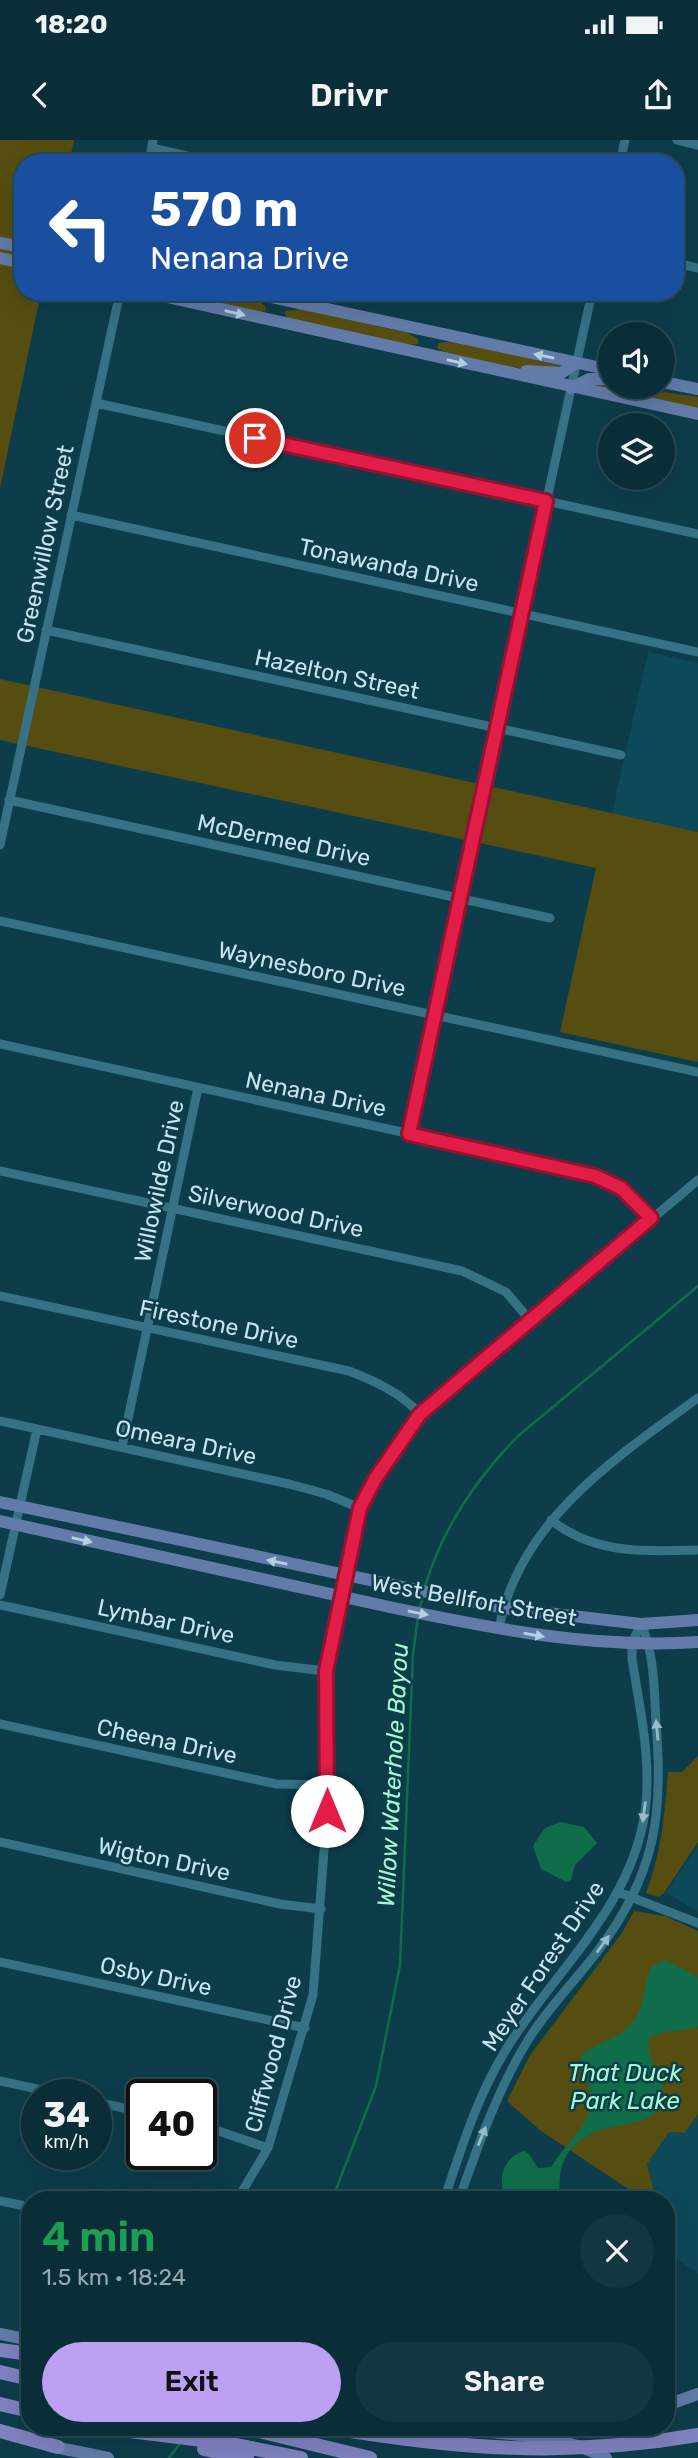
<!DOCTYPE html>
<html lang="en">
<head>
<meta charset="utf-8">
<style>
  body { margin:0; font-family:Rubik,sans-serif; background:#133640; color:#f1f3f6; height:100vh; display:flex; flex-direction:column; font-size:26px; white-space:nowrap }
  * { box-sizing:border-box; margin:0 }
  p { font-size:23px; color:#99a8ae }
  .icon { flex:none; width:38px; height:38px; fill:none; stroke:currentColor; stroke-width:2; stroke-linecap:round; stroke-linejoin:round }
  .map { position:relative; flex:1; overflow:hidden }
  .panel { position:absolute; left:21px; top:2051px; width:654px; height:245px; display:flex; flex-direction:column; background:#0a2e38; border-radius:28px; box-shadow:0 7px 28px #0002,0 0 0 2px #2a4a53 }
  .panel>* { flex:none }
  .top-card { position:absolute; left:14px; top:14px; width:670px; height:147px; border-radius:28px; box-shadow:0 7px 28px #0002,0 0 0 2px #2a4a53; background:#1a4fa0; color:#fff; overflow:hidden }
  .tools { position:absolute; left:598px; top:182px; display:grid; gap:14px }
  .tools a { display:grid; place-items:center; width:77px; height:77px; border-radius:50%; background:#0a2e38; box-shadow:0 7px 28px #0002,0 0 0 2px #2a4a53; font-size:35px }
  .speed { position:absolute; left:21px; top:1939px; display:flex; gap:14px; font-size:35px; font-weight:700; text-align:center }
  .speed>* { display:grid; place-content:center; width:91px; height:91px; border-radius:50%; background:#0a2e38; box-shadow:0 7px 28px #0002,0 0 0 2px #2a4a53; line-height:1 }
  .speed small { font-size:18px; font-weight:400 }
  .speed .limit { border:4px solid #111; border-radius:10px; background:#fff; color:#111 }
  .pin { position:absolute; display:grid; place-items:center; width:60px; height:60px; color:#fff; margin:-30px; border:4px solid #fff; border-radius:50%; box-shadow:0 2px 7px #0007 }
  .me { position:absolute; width:77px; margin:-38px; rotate:0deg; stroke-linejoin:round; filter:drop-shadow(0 0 5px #0008) }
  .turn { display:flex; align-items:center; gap:24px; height:147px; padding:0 21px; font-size:32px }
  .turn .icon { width:91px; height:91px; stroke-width:2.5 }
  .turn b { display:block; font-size:49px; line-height:60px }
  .round { display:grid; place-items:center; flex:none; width:74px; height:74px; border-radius:37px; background:#133640 }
  .summary { display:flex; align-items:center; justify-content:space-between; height:119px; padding:0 21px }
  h1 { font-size:42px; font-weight:600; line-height:52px; color:#1e9e55 }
  .button { display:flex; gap:14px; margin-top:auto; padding:14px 21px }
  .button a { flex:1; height:80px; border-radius:42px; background:#bca0f2; color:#111; font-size:28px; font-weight:600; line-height:80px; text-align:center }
  .button a+a { background:#133640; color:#f1f3f6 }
  .status { display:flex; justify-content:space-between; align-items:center; height:49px; padding:0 35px; background:#0a2e38; direction:ltr }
  .status svg { height:19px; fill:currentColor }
  header { display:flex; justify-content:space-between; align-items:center; height:91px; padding:0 21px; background:#0a2e38; font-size:32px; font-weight:600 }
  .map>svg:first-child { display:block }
  .built { fill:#0e4959 }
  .green { fill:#564e10 }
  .water { fill:#0f6d49 }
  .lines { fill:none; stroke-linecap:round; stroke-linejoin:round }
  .stream { stroke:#0f6d49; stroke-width:2.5 }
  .minor { stroke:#367184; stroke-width:9 }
  .major { stroke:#627ba8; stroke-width:12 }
  .highway { stroke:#7f82c0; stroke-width:14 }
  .oneway { fill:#b3d0e1 }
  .oneway2 { fill:#94bcca }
  .route-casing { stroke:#92132f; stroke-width:18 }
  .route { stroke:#e11d48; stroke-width:12 }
  .labels { text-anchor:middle; stroke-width:5; stroke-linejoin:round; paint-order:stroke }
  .street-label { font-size:23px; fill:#c7e5ef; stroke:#0d3d4b }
  .water-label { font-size:24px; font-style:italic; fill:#a3face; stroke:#0d3d4b }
</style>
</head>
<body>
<div class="status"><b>18:20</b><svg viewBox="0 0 49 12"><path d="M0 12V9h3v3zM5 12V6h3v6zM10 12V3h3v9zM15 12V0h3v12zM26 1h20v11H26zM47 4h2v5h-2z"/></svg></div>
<header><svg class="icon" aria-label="back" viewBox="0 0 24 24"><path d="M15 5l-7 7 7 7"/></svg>Drivr<svg class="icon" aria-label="share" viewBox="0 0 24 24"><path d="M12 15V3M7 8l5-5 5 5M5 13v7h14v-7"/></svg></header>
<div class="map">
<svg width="698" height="2318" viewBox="0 0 698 2318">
  <rect width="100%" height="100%" fill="#0d3d4b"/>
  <path class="built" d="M648,512l50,11v169l-86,-19z
    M698,1706v66l-32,-20z
    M698,1974v159l-31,-20v-53h-22l8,-12 -6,-24 22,-32 16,1z"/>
  <path class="green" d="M0,0h74l-5,23h-46v129h18l-41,196z
    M164,152c32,0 76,-7 102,15l-1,4 -10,2z
    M300,169l108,24 11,7 -1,4 -18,1 -105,-22 -10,-8v-4z
    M453,201l109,25 -2,5c-38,-4 -89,-2 -123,-23l2,-5z
    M594,242l104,15v12l-106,-23z
    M0,539l698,153v230l-138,-30 36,-164 -596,-128z
    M698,1616v86l-34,51 -5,4 -13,-4c15,-38 19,-80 22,-121h14z
    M634,1771l31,5 33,15v183l-13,19 -16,-1 -22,32 6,24 -8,12 -104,-69 -34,-30 23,-46 92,-122z"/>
  <path class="water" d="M560,1682l24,5 13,16 -22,22 -4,15 -5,2 -25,-13 -8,-23 12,-18z
    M665,1820l33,17v49c-15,9 -37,0 -49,14 -5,23 24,43 11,66 -15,30 -75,6 -97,57 -5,12 -2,25 -5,37h-51c-11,-19 -4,-43 17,-49l5,3 9,14 13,-1c33,-49 53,-46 29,-109 13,-16 37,-17 51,-34 16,-17 11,-38 20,-57z"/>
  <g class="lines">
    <path class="stream" d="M425,1447c17,-59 51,-108 93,-151l180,-150
      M419,1470l4,-14
      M332,2060l44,-114 24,-121 13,-311 5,-37
      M169,2318l12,-16"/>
    <path class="minor" d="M677,0l21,5
      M152,8l65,15
      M149,23l4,-23
      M620,23l5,-23
      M676,123l22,5
      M96,263l602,131
      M71,375l627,137
      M46,490l575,125
      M9,660l541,118
      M0,705l120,-553
      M0,781l698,151
      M0,904l567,124 54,20 30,30
      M409,994l183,-842
      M0,1031l462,100 44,21 23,27
      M0,1156l349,75c26,10 52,22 71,43
      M0,1281l289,63 37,10 34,14
      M122,1307l76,-359
      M551,1380c44,35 93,31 147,30
      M0,1455l37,-166
      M0,1465l275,60 50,6
      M499,1489c19,-107 117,-172 199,-231
      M0,1584l276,60 51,1
      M0,1702l280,62 41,5
      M618,1752l80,31
      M0,1822l305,66
      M0,1941l65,14
      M96,1962l46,10
      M201,1985l67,23
      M237,2060l31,-52 45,-153 14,-184 -2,-140 18,-95 17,-68 35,-61 25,-33 278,-234
      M444,2060c17,-51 34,-106 63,-152 48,-78 124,-140 138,-236 7,-50 -5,-103 -13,-153v-16l9,-19
      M459,2060c19,-55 39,-111 69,-160 20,-32 47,-59 69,-88 58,-76 67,-137 59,-229 -2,-33 -1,-68 -15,-99
      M0,2061l30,6"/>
    <path class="major" d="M0,103l23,4
      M0,118l23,5
      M144,152l554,122
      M248,152l363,78
      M526,231l35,2 15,-10
      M663,242l35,7
      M571,248l18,-9h22
      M0,1362l503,106 138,16 57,-4
      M0,1381c131,29 262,59 394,87 101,21 200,41 304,34
      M0,2194l30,6
      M667,2265l31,-11
      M445,2287c52,8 114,5 161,31
      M522,2291l34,-4
      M50,2306l58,12"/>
    <path class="highway" d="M0,2210l30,4
      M0,2232l30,7
      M0,2264l30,7
      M242,2287l128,31
      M326,2287c131,22 240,31 372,8
      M122,2290l104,13 75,15
      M0,2291l58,16
      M204,2309l43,9"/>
  </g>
  <defs><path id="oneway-solid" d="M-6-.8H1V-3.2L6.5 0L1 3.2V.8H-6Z" transform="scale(1.75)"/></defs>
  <g class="oneway">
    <use href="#oneway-solid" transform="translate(235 173) rotate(13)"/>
    <use href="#oneway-solid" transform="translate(544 216) rotate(-168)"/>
    <use href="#oneway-solid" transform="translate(457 222) rotate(13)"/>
    <use href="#oneway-solid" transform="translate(82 1400) rotate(13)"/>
    <use href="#oneway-solid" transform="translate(277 1422) rotate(-168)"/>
    <use href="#oneway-solid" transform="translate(418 1473) rotate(12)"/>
    <use href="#oneway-solid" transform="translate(534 1495) rotate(10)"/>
  </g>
  <g class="oneway2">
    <use href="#oneway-solid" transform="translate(657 1590) rotate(-95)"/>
    <use href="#oneway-solid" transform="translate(644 1672) rotate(98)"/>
    <use href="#oneway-solid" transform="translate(603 1804) rotate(-54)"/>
    <use href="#oneway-solid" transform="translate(482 1996) rotate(-68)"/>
  </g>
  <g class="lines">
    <defs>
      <path id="route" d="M255,298l291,63 -137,633 186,42 26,12 30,30 -231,196 -45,65 -15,29 -34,163 1,140"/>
    </defs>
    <use href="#route" class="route-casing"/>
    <use href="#route" class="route"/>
  </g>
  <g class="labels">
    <g class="street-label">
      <text transform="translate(45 404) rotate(-78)" y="8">Greenwillow Street</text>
      <text transform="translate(389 425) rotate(12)" y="8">Tonawanda Drive</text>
      <text transform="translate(337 534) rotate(12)" y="8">Hazelton Street</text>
      <text transform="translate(284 700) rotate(12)" y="8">McDermed Drive</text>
      <text transform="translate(312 829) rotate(12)" y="8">Waynesboro Drive</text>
      <text transform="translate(316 954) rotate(12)" y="8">Nenana Drive</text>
      <text transform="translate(159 1041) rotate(-78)" y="8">Willowilde Drive</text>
      <text transform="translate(276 1071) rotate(12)" y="8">Silverwood Drive</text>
      <text transform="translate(219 1184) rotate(12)" y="8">Firestone Drive</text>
      <text transform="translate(186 1302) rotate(12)" y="8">Omeara Drive</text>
      <text transform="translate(474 1460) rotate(10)" y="8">West Bellfort Street</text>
      <text transform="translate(166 1481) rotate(12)" y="8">Lymbar Drive</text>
      <text transform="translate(167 1601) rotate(12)" y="8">Cheena Drive</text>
      <text transform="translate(164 1719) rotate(12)" y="8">Wigton Drive</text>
      <text transform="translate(543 1826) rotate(-56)" y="8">Meyer Forest Drive</text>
      <text transform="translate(156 1836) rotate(12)" y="8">Osby Drive</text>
      <text transform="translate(273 1914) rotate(-75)" y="8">Cliffwood Drive</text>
    </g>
    <g class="water-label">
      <text transform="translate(393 1635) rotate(-87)" y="8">Willow Waterhole Bayou</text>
      <text x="625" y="1941">That Duck<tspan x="625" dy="28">Park Lake</tspan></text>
    </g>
  </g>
</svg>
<div class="tools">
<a><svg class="icon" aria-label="sound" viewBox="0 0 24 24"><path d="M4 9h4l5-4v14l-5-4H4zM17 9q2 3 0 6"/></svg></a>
<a><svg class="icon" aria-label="layers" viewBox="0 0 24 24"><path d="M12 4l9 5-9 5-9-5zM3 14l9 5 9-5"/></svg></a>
</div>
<div class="speed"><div>34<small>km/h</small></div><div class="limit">40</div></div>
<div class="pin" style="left:255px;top:298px;background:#d93025"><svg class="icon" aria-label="arrive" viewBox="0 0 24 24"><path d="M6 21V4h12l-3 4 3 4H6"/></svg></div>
<svg class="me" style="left:327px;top:1671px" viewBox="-20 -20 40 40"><circle r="19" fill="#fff"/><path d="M0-13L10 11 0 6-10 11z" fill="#e11d48"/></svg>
<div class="top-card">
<div class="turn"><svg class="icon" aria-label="left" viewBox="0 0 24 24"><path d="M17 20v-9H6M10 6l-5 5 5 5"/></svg><div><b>570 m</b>Nenana Drive</div></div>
</div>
<section class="panel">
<div class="summary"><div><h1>4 min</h1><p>1.5 km · 18:24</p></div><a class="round"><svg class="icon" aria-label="close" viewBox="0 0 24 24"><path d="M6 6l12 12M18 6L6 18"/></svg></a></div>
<div class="button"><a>Exit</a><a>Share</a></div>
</section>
</div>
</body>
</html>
